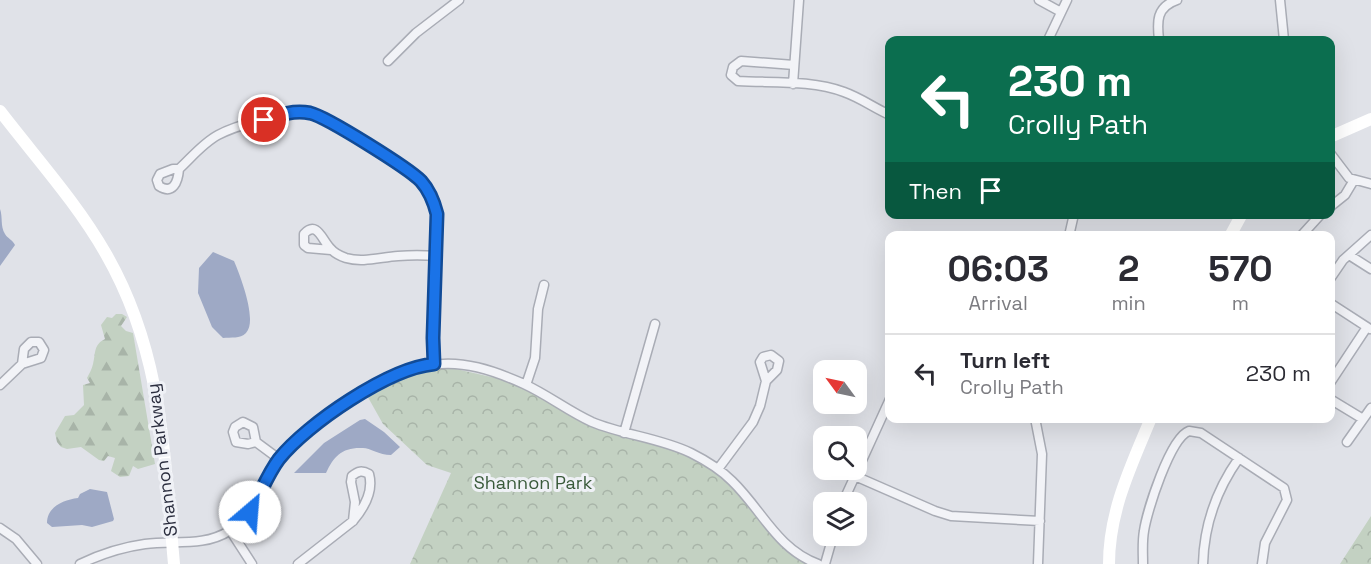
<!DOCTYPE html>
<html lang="en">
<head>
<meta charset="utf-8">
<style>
  body { margin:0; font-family:"Space Grotesk",sans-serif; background:#f2f2f3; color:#2b2b33; height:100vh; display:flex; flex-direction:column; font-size:22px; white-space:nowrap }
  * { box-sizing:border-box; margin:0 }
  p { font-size:20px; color:#7c7c81 }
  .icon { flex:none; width:33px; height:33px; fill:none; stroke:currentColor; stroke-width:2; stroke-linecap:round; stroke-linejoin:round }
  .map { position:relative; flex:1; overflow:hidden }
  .panel { position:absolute; left:885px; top:231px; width:450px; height:192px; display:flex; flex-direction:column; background:#fff; border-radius:12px; box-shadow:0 6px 24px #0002 }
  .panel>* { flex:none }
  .banner { position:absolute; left:885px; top:36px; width:450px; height:183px; border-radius:12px; box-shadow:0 6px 24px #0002; background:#0b6e4f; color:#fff; overflow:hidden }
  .needle { width:39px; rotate:303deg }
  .tools { position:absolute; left:813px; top:360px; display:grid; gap:12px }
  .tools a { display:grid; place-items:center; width:54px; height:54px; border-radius:12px; background:#fff; box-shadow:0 6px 24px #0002; font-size:30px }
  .pin { position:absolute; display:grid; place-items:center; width:51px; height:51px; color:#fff; margin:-26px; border:3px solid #fff; border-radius:50%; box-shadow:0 2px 6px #0007 }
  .me { position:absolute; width:66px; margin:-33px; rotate:27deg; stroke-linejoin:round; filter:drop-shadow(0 0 4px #0008) }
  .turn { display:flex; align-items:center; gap:21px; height:126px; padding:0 24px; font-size:27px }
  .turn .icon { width:78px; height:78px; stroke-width:2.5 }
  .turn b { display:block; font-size:42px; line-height:51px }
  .then { display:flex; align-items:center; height:57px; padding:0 24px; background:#0003; gap:12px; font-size:22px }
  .eta { display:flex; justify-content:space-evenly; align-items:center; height:102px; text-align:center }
  .eta b { font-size:36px; font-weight:700; line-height:42px }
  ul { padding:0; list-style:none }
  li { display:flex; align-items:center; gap:18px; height:78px; padding:0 24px; border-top:2px solid #e1e1e2 }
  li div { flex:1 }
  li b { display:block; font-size:22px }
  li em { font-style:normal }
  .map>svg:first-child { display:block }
  .forest { fill:url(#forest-firs) }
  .park { fill:url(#park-crowns) }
  .water { fill:#9ea9c5 }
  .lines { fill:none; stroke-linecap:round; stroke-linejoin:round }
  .street-casing { stroke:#a9acb5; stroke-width:11 }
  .street { stroke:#f2f3f7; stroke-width:8 }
  .secondary { stroke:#fff; stroke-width:12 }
  .route-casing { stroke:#114b97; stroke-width:15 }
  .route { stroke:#1a73e8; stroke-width:10 }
  .labels { text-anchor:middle; stroke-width:6; stroke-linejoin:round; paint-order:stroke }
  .street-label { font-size:18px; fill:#2a2d3e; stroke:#eff1f6 }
  .park-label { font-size:18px; fill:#385939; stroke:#eff1f6 }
</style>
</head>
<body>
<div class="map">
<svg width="1371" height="564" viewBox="0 0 1371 564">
  <defs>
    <pattern id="forest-firs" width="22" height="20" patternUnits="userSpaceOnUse" patternTransform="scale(1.5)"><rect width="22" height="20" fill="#c3d1c2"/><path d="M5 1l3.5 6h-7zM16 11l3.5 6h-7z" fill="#a8b4a8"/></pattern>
    <pattern id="park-crowns" width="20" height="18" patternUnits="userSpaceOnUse" patternTransform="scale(1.5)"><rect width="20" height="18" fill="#c3d1c2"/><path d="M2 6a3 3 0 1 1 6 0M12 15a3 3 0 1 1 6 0" fill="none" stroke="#a8b4a8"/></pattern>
  </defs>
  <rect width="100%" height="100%" fill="#e0e2e8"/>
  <path class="forest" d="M116,314h6l5,3 -6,9 5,5 7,2 22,131 -17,5 -5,-3 -4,10 -9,1 -9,-6 4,-13 -7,-2 -4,5 -5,-1 -18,-13 -14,2 -6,-2 -4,-5 -2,-9 10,-17 9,-1 10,-10 -1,-20 7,-2 -3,-5c2,-4 5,-9 6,-14 3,-11 0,-19 12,-25l-4,-14 6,-8 5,1z"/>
  <path class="park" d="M434,364l92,21 52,30 104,34 36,20 65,74 36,21h-409l41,-91 -24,-8 -44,-41 -18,-32z
    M1371,516v48h-31z"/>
  <path class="water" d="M0,209c3,8 0,17 5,25 3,5 7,5 10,11l-15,21z
    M213,252l21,9c6,14 24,60 12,72 -6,6 -15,4 -23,5l-11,-11 -14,-34 1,-25z
    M365,419l19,13 16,15 -9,8c-12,0 -21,-7 -28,-7 -21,-1 -29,8 -37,25h-32l30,-30 36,-23z
    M90,489l17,3 7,27 -1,2 -21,6 -10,-2 -30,2 -5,-4c0,-16 16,-23 31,-25l2,-4z"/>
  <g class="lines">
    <defs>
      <path id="street" d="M1039,0l22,12
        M1280,0l4,40
        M1048,40l19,-40
        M1159,40c-2,-18 -3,-33 18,-40
        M388,61l28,-28 43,-33
        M794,65l-53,-4 -8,6 -2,8 7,6c35,2 74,-1 106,11 17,6 30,16 46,23
        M793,84l6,-84
        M1330,153l19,25 22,6
        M179,169c-1,13 -6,26 -20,17l-2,-6 3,-6 13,-5h6c12,-11 24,-26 39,-34 19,-10 77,-27 98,-20 22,7 43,25 63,38 26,16 50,29 58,61l-4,112 1,38
        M1330,207l15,-12 9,-15
        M1069,236l5,-22
        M1301,236l20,-22
        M331,250l-23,-2 -4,-3v-11c13,-14 18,6 26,14 4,5 10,8 16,10 17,5 35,-1 52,-2 13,-1 25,-1 38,0
        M1349,255l22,14
        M1330,279l13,-19 28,-25
        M1330,303l40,26
        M1330,383l37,-56
        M0,385l22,-21 19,-6 3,-8 -5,-8h-8l-7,7 -2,15
        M526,385l9,-27 3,-49 6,-24
        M1330,399l33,20
        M1035,418l7,36 -4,110
        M624,433l31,-109
        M256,442l-8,2 -12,-2 -3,-10 2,-5 8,-5 10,5 3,15 23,17
        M1347,442l24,-34
        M718,469l35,-47 7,-16 6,-25 11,-11 2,-9 -8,-6 -8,2 -3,5 6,19
        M855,476l80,35 16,5 89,5
        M843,502l47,-103
        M0,528l16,11 21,25
        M230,530l22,34
        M80,564c21,-10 43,-17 65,-20 28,-4 59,3 84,-13 23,-15 30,-40 44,-62 8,-13 18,-25 29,-35 17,-15 37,-26 56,-38 65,-38 96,-43 166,-12 24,11 44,27 68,38 31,13 68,16 99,31 14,7 29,16 41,28 30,29 45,68 86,83
        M298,564l55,-43c11,-13 21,-29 16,-47 -7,-4 -11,-3 -17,2l-1,6 4,20 -2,19
        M825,564l8,-28
        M1143,564c0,-11 -1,-22 1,-33 3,-20 26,-93 45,-100l12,2 83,55 3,12 -22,43 -3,21
        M1203,564c1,-38 14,-75 36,-106"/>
    </defs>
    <use href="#street" class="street-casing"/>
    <use href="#street" class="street"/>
    <path class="secondary" d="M0,111c36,47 77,92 106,143 57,99 58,201 68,310
      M1330,137l41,-18
      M1230,236l12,-22
      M1109,564c0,-53 22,-98 42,-146"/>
  </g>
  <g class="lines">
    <defs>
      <path id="route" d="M250,512c10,-17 17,-37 29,-53 28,-35 110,-91 155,-95l-1,-26 4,-124c-3,-12 -8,-24 -16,-33 -13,-13 -94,-64 -111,-68 -17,-3 -31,2 -46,7"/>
    </defs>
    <use href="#route" class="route-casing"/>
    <use href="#route" class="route"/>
  </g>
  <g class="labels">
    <g class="street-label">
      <text transform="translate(162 460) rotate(-97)" y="6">Shannon Parkway</text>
    </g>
    <g class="park-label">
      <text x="533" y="489">Shannon Park</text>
    </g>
  </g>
</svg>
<div class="tools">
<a><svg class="needle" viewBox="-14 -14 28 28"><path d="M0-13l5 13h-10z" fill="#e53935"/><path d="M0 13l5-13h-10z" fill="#7c7c81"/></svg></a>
<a><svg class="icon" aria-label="search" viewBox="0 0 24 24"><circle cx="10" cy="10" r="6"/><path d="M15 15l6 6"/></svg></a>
<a><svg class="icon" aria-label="layers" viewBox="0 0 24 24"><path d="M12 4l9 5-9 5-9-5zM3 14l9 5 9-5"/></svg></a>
</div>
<div class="pin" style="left:264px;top:120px;background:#d93025"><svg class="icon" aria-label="arrive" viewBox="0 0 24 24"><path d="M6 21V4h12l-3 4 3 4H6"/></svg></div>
<svg class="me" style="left:250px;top:512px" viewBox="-20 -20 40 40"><circle r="19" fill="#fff"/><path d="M0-13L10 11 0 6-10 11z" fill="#1a73e8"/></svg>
<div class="banner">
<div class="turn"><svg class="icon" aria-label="left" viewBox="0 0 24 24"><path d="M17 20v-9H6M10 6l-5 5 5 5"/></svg><div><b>230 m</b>Crolly Path</div></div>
<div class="then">Then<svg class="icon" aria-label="arrive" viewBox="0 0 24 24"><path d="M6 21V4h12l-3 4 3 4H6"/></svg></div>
</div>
<section class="panel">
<div class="eta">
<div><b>06:03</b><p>Arrival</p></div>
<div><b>2</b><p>min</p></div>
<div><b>570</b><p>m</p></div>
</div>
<ul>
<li><svg class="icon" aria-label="left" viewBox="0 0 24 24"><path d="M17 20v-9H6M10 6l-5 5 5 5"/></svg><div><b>Turn left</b><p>Crolly Path</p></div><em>230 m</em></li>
</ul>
</section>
</div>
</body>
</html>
